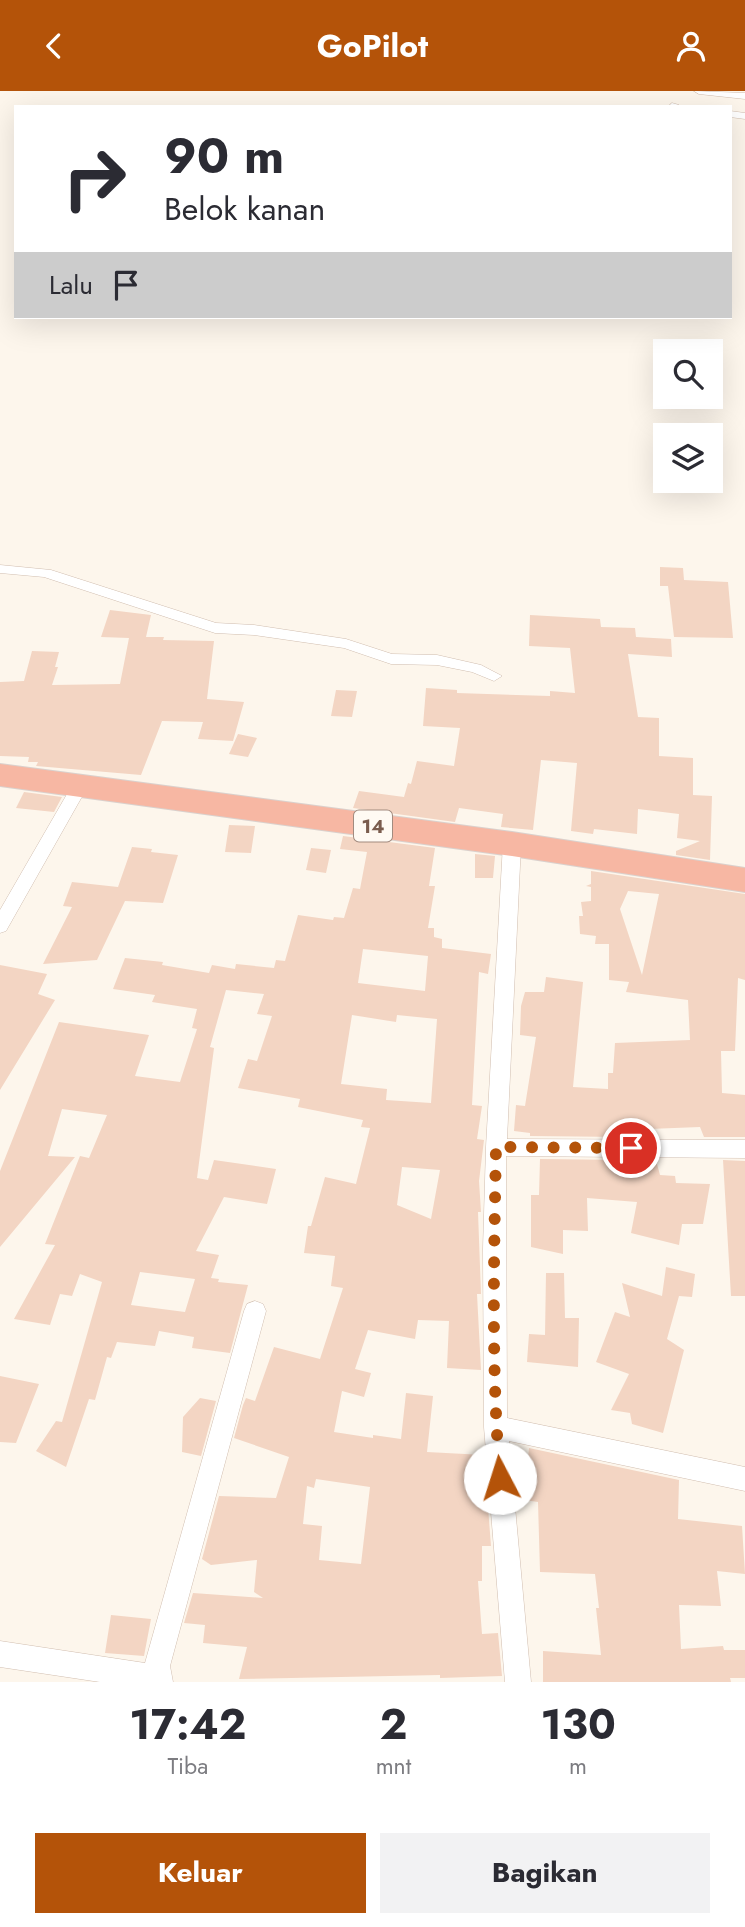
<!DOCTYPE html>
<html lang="id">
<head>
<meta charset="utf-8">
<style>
  body { margin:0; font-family:Jost,sans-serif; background:#f2f2f3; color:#2b2b33; height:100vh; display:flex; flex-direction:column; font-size:26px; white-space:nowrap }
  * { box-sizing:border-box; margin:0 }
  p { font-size:23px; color:#7c7c81 }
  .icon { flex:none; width:38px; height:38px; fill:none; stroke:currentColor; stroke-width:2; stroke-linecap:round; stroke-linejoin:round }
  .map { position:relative; height:1591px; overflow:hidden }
  .side { display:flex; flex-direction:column; background:#fff; flex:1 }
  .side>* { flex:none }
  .top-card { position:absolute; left:14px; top:14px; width:718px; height:214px; border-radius:0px; box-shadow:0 7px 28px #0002; background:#fff; color:#2b2b33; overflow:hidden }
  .controls { position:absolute; left:653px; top:248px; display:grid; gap:14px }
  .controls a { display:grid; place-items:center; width:70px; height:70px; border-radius:0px; background:#fff; box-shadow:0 7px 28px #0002; font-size:35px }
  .pin { position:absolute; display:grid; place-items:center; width:60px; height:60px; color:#fff; margin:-30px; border:4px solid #fff; border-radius:50%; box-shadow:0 2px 7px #0007 }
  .me { position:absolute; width:77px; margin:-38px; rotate:355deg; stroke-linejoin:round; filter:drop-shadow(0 0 5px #0008) }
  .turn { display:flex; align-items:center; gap:24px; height:147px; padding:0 35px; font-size:32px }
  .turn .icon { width:91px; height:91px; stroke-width:2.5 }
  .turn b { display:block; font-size:49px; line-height:60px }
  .then { display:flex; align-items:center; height:66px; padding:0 35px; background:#0003; gap:14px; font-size:26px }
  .eta { display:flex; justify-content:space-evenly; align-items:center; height:119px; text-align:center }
  .eta b { font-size:42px; font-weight:700; line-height:49px }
  .action { display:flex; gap:14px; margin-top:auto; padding:14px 35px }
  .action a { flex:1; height:80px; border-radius:0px; background:#b45309; color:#fff; font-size:28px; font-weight:700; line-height:80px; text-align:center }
  .action a+a { background:#f2f2f3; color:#2b2b33 }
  header { display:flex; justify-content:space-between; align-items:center; height:91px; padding:0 35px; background:#b45309; color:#fff; font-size:32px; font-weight:700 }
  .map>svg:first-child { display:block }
  .building { fill:#f3d5c3; fill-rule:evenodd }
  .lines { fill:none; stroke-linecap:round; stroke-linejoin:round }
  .street-casing { stroke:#d1beb0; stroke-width:1 }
  .highway-casing { stroke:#dad1cd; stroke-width:2 }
  .street { fill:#fff; fill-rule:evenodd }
  .highway { fill:#f7b7a3; fill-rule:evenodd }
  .route { stroke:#b45309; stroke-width:12; stroke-dasharray:0 21.6 }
  .labels { text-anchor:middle; stroke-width:7; stroke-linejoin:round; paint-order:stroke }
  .shield { fill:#fffaf3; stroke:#a28b7f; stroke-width:2 }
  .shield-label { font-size:19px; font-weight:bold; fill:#7a5c4d }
</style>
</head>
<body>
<header><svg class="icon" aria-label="back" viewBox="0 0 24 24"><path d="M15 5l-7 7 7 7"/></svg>GoPilot<svg class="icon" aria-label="person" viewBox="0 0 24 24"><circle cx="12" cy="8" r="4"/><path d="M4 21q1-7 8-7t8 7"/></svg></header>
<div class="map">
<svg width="745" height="1591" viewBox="0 0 745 1591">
  <rect width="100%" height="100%" fill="#fdf6ec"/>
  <path class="building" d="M660,476l23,1 1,12 44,2 5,56 -59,-1 -6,-51h-8z
    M110,519l41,5 -5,22h18l-1,3 51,1 -7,58 37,3 -11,39 -35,-2 5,-17 -41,-1 -21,54 -105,-9 2,-4h-10l1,-5 -29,-1v-74l24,-1 8,-30 27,1 -4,15h3l-6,18 68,-1 9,-46 -28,-1z
    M530,524l70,4 1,8 34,1 1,9 35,2 1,18 -44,-3 10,63 21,1v38l34,2v37l19,1 -2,64 -34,-5v-4l24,-10 -23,-3 2,-24 -41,-5 -1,25 -43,-5 -1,5 -22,-3 6,-68 -36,-3 -8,70 -32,-3 2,-13 -44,-6 -4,14 -102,-14 6,-17 45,6 4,-14 3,1 6,-23 37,5 6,-38 -37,-2 3,-38 31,2v3l93,3v-5l25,2 -5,-45 -41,-2z
    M336,599l21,1 -5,26 -21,-1z
    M238,643l19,4 -9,19 -19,-3z
    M24,701l38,5 -8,15 -38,-4z
    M229,734l26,1 -4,27 -26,-1z
    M343,745l92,12 -6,38h6l-7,42h6v9l8,2v9l49,6 -3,20 -9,-2 -7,133 10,1 -5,33 7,1 -5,41 2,31h-3l3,82h-4l4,76 -34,-2 2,-47 -31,-1 -3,19 -47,-9 -13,39 16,4 -7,24 -22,-6 -8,41 39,6v-3l28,4 5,-46 27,3 -6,56 57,3 7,91h-9v35h-4l4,53 16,-1 4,43 -62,2v-3l-201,4 8,-32 -44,-4 2,-18 -21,-2 9,-30 70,5 -9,-6 3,-32 -46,5 -9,-6 17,-63 57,2 13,-41 -55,-19 9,-33 3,-7 9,3 19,-54 46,12 23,-71 -12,-2 4,-30 -31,-3 4,-27h3l14,-49 31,7 14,-56 -9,-1 2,-7 -65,-13 2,-8 -62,-11 10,-29 9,2 15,-45 -15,-2 7,-20 -38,-4 -16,57 4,1 -17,130 11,2 6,-20 62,9 -9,35 -43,-7 -28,54 23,4 -8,23 8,1 -1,3 30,3 -18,68 -38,-5 2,-11 -35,-6 -4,15 -38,-4 -6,16 -4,-1 -12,43 -6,-1 -23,68 -30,-16 20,-30 6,1 40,-140 -22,-8 -8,22 -12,-2 -10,31 -36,-6 41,-74 -10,-1 35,-88 9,2 18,-43 -45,-6 -14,47 27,1 -75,90v-76l59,-149 90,13 -14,41 45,6 17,-53 -5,-1 5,-19 -45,-7 3,-7 -42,-6 12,-31 38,4 -1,3 47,8 3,-8 23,4 1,-5 38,4 2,-8 9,1 13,-46 35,5 1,-3 10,1 9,-30 7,1 7,-37 -27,-3zM363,858l65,7 -3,35 -67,-8zM352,924l44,7 1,-7 40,4 -6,84 -45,-3 1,-11 -46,-5zM402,1076l38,3 -9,49 -34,-14zM140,1181l55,7 -10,33 -54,-7zM316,1388l54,8 -9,77 -42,-4 3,-34 -19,-2 4,-38 7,2z
    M132,756l20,2 -1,3 27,3 -15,48 -38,-2 -28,59 -54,4 29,-57 -9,-1 9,-24 46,5z
    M311,757l20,2 -5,23 -20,-3z
    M475,763l20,2 -2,22h-18z
    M591,780l154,23v86l-7,-2 -3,73h-14l1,42 23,2v42h-41l-4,-10 -77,3v7l-93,-1v-3l-16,-2 2,-26 9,1 11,-69 -16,-2 1,-29 4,-14h19l2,-15 37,5 -10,105 35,2v-16h5l2,-30 75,-3 -2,-40 -62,-8 3,-10 -20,-2v-36h-14l1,-8 -16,-2 -1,-18h4l-2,-14 10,-1v-14l-5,-1 5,-2zM628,800l31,3 -17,81 -22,-66z
    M0,874l47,9 -9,20 17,6 -55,90z
    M540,1068l84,1v7l33,-3 3,11 15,1 1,7 34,1 -7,40h-21l-3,21 -48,-12 6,-31 -50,-4 1,33 -25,-1v24l-32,-7v-52h8z
    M723,1069l22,1v135h-14z
    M666,1176l29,7 -3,23 -13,-1 -12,43 17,11 -21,83 -31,-9 -2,-11 -19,-3 18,-36 -33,-12 19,-50 15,5 -8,-34 40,13z
    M546,1182h18l1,45h14l-1,49 -51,-5 2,-28 16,1z
    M0,1285l39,8 -23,59 -16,-1z
    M200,1307l16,3 -15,55 -19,-4 1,-35z
    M529,1357l150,32 -1,39 64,7 3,48 -28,-3 4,35 -42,-1 2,44 42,-3 1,4h21v28h-15l1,4h-188v-31l58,4 -5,-47h3l-4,-34 -55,-2 -2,-70 -14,-2z
    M111,1524l40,4 -7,37 -39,-3z"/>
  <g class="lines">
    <defs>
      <path id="street" d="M694,0l51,2v6l-46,-5z
        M672,12l7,2 1,2h-12z
        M730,20l15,2v6l-15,-2z
        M0,474l51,5 165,53 38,2 92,14 46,15 45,1 44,10 21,11 -8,5 -22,-9 -35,-7 -46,-1 -47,-16 -90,-13 -39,-2 -171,-56 -44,-4z
        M80,689l8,6 -82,145 -6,2v-23l74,-128z
        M512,747l9,6 -14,295 238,1v18l-239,-2 1,262 238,49v24l-236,-50 22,241h-26l-21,-255 -1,-178 3,-102 17,-303z
        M255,1210l8,3 3,7 -96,355 3,16h-73l-100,-15v-26l145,22 99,-352 3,-7z"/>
      <path id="highway" d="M0,673l512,68 233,36v24l-233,-36 -512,-70z"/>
    </defs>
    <use href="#street" class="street-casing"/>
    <use href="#highway" class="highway-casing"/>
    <use href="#street" class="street"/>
    <use href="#highway" class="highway"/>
  </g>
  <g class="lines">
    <path class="route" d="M500,1387c-9,-110 -6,-221 -4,-331l135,1"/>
  </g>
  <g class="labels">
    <rect class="shield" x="354" y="719.5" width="38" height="31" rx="5"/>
    <g class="shield-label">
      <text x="373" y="742">14</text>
    </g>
  </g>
</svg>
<div class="controls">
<a><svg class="icon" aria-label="search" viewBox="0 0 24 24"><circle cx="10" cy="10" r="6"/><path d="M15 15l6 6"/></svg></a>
<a><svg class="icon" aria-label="layers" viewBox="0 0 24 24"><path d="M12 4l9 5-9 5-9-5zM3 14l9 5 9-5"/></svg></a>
</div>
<div class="pin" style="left:631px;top:1057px;background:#d93025"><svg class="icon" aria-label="arrive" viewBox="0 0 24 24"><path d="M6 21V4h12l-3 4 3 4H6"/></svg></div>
<svg class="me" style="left:500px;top:1387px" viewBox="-20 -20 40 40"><circle r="19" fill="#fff"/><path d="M0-13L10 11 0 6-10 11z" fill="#b45309"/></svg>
<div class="top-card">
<div class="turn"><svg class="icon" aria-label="right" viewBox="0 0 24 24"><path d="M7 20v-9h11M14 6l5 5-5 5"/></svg><div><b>90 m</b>Belok kanan</div></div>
<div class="then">Lalu<svg class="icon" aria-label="arrive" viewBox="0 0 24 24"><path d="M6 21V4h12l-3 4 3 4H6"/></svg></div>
</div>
</div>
<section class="side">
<div class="eta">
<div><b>17:42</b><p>Tiba</p></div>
<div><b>2</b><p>mnt</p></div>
<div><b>130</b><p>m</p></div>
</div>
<div class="action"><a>Keluar</a><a>Bagikan</a></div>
</section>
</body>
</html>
